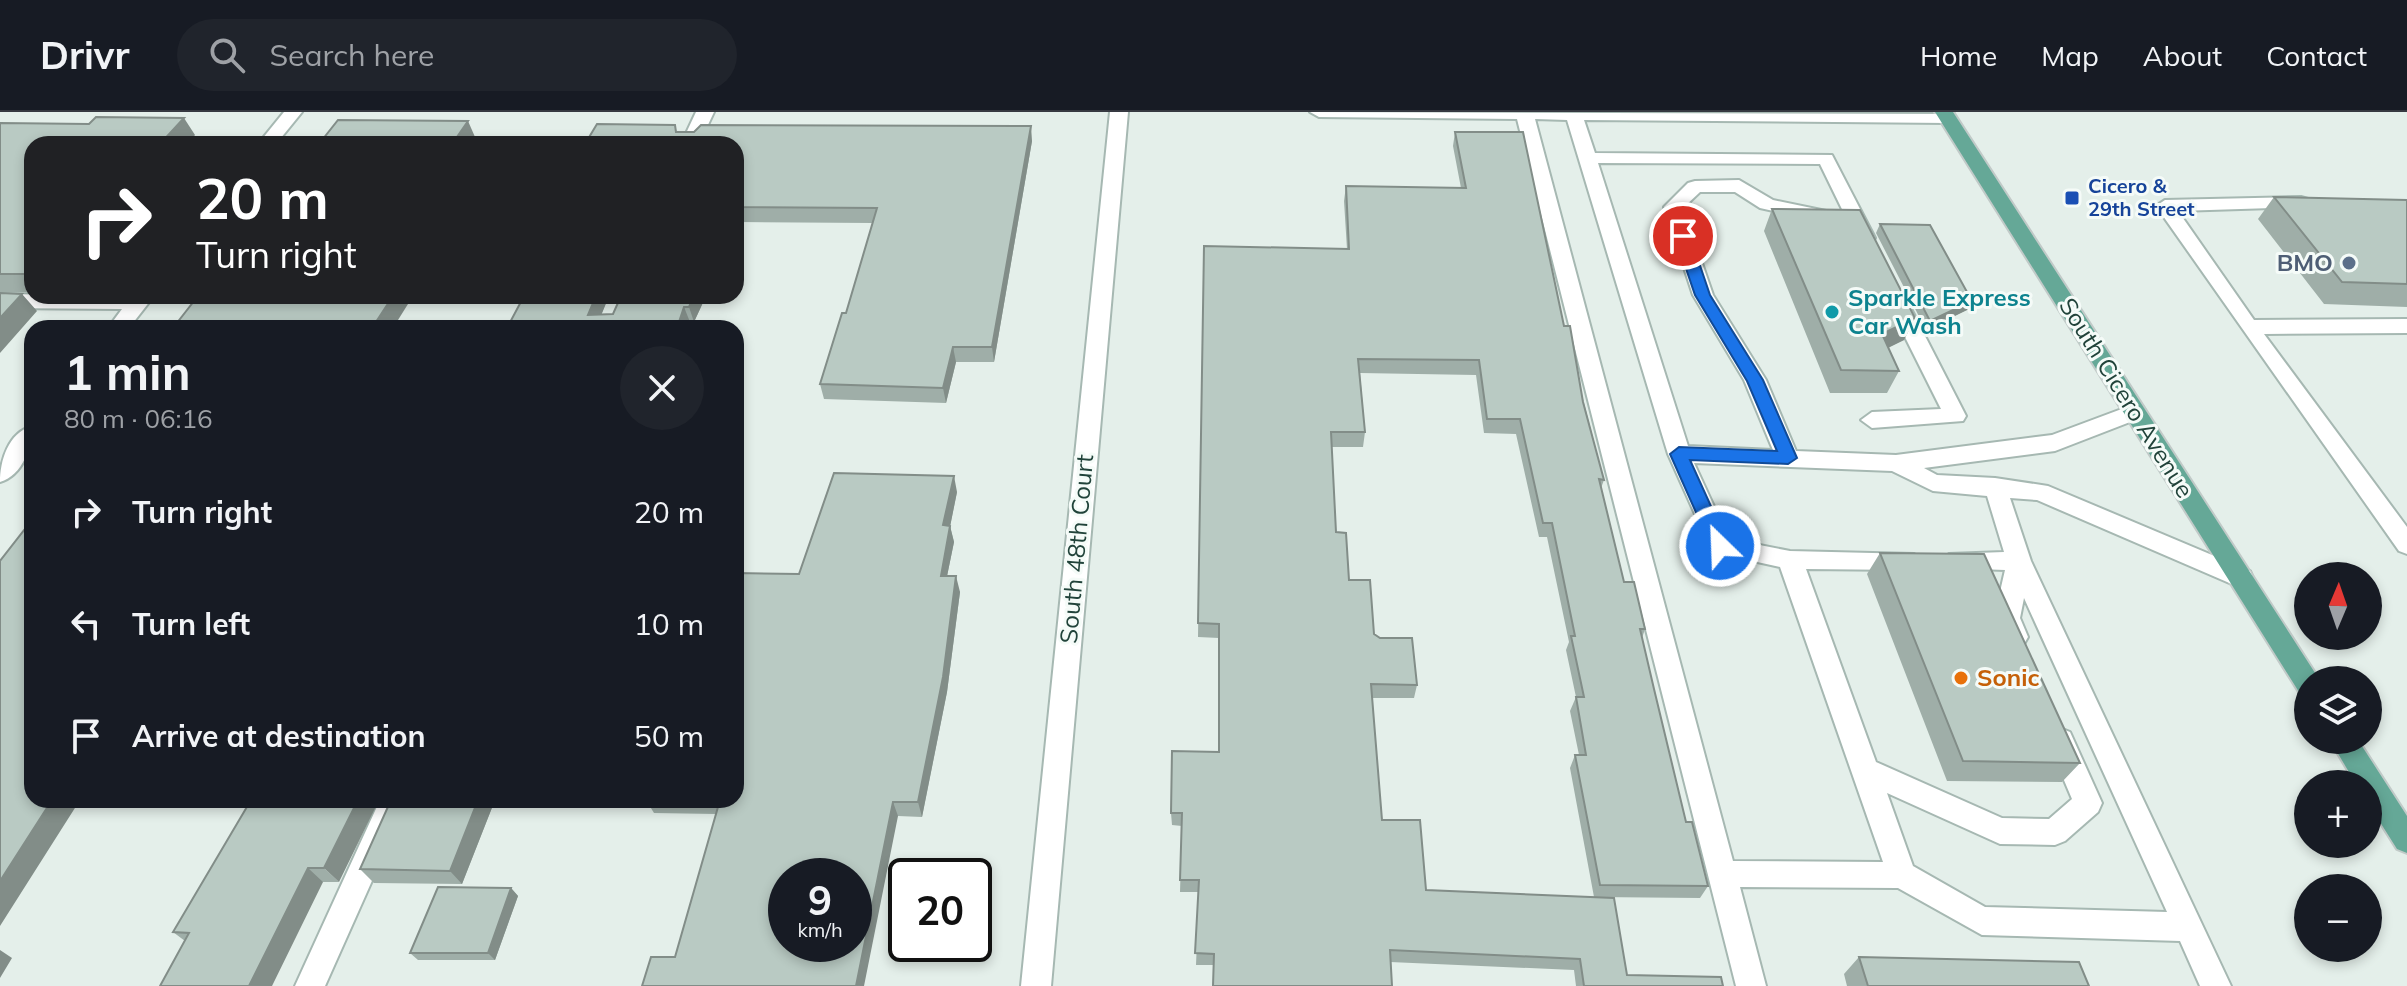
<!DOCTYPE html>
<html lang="en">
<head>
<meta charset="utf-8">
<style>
  body { margin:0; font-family:Mulish,sans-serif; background:#20242c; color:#f1f3f6; height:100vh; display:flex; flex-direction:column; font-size:30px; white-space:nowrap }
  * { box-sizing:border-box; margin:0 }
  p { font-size:26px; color:#9ea1a6 }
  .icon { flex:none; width:44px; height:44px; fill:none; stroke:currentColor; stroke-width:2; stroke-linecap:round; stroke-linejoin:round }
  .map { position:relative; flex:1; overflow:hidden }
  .panel { position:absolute; left:24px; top:208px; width:720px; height:488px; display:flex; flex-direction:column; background:#171b24; border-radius:24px; box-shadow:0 4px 12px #0003 }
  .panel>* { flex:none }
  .hud { position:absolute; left:24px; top:24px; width:720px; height:168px; border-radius:24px; box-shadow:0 4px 12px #0003; background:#202124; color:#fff; overflow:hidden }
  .needle { width:52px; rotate:2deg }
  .controls { position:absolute; left:2294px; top:450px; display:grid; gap:16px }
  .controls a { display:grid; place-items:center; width:88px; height:88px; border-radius:50%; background:#171b24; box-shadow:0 4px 12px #0003; font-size:40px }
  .speed { position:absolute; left:768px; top:746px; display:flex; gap:16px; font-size:40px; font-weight:700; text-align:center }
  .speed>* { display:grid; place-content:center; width:104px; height:104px; border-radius:50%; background:#171b24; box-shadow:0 4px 12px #0003; line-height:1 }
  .speed small { font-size:20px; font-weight:400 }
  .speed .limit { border:4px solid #111; border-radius:12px; background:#fff; color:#111 }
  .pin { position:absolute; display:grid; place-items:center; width:68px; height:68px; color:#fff; margin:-34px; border:4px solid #fff; border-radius:50%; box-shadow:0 2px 8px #0007 }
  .me { position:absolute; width:88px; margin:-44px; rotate:336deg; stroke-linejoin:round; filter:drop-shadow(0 0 6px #0008) }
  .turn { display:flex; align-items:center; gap:28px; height:168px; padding:0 40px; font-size:36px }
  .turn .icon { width:104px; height:104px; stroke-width:2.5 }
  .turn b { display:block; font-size:56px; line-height:68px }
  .round { display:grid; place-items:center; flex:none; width:84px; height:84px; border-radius:42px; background:#20242c }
  .overview { display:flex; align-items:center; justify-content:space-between; height:136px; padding:0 40px }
  h1 { font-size:48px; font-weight:700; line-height:60px }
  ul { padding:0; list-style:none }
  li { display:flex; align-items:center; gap:24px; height:112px; padding:0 40px }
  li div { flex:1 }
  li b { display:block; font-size:30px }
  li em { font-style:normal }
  header { display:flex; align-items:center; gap:48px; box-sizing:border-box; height:112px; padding:0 40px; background:#171b24; border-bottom:2px solid #363941 }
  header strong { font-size:38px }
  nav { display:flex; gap:44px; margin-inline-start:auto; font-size:28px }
  .search { width:560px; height:72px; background:#20242c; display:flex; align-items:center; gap:20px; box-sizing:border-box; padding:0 28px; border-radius:44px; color:#9ea1a6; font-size:30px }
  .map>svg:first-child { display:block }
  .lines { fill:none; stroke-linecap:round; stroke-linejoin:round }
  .minor-casing { stroke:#a6b8b2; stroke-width:4 }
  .major-casing { stroke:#c1cac8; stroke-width:4 }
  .minor { fill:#fff; fill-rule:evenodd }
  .major { fill:#65a897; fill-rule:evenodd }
  .wall { fill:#9faea8; fill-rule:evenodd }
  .shaded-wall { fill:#828d88 }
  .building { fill:#b9cac3; stroke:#828d88; stroke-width:2; fill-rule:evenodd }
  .route { fill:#1a73e8; stroke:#114b97; stroke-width:2 }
  .transit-dot { fill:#1a4fb4; stroke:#f5fbf8; stroke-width:3 }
  .service-dot { fill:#5c6f8a; stroke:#f5fbf8; stroke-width:3 }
  .culture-dot { fill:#0f9aa8; stroke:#f5fbf8; stroke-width:3 }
  .food-dot { fill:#e8710a; stroke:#f5fbf8; stroke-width:3 }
  .labels { text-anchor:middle; stroke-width:6; stroke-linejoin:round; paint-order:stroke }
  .far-transit-label { font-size:20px; font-weight:bold; fill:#164399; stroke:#f5fbf8; text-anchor:start }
  .service-label { font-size:24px; font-weight:bold; fill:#4e5e75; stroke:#f5fbf8; text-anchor:end }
  .culture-label { font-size:24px; font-weight:bold; fill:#0d838f; stroke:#f5fbf8; text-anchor:start }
  .street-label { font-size:24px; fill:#21433a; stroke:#f5fbf8 }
  .food-label { font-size:24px; font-weight:bold; fill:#c56008; stroke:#f5fbf8; text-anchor:start }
</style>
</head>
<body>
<header>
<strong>Drivr</strong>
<div class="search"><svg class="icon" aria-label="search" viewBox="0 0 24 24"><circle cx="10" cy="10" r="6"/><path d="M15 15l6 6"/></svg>Search here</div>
<nav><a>Home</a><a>Map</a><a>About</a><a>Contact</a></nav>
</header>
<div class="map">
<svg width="2407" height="874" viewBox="0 0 2407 874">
  <rect width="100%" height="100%" fill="#e4efea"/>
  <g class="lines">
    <defs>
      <path id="minor" d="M284,0h18l-26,32h-18z
        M696,0h18l-15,32h-18z
        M1110,0h18l-77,874h-30z
        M1310,0l644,2v8l-6,1 -364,-3 11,33 237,2 43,83 -3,4h-14l-38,-78 -222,-1 90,283 85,4 -29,-70 -51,-85 -29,-88 24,-24 7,-2 44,-1 34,20 58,12 2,4 -9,6 -64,-14 -25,-16h-35l-17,16 30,87 53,85 30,71 100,4 156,-20 75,-28h16l3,5 -3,5 -88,34 -131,17 13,7 58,3 53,8 202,85 3,7 -3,7 -9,3 -204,-88 -27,-2 21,63 200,425h-31l-20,-45 -198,-6 -84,-47 -158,-1 26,99h-30l-219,-867 -198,-2zM1535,7l32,1 101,334 44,98 68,15 103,295 -150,-1zM1694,351l198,8 41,20 54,5 17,56 -55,2 -3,7 3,7 56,2 -11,48 12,26 9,3 9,-3 4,-7 -8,-19 4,-20 143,314 -182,-5 -72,-41 -26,-73 113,51 55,1 10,-4 33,-29 4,-9 -32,-71 -10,-4 -10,4 -3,8 25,59 -23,20 -47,-1 -126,-56 -70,-193 99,1 9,-2 3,-7 -3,-7 -124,-3 -61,-12z
        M2301,85l7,2v8l-130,4 76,109 153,-1v14l-143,1 143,193v27l-8,-3 -243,-345 9,-6z
        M1896,180l10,7 60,117 -3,5 -91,7 -11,-8 11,-8 69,-3 -55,-110z
        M0,182l154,2 -25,32h-21l14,-19 -122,-1z
        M32,314c0,21 -9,49 -32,56 0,-21 8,-49 32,-56z
        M380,688h28l-83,186h-30z"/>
      <path id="major" d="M1935,0h18l364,564 2,4h-11v15l-9,-3z
        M2330,628h28l49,76v37l-10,-4 -29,-46v-19h-12z"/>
    </defs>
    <use href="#minor" class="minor-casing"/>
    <use href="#major" class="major-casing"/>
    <use href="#minor" class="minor"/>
    <use href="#major" class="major"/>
  </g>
  <path class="wall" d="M0,11l195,12 -163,9v148h-32z
    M677,20l355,9 -38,221h-38l-10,41 -122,-4 -4,-15 26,-71 27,-90 -134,-1 -3,7v-85z
    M1455,20l109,194 40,154 -3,8 23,94 21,47 -3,9 12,51 32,133 22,64 -8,12 -105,-1 32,78 96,11h-147l-2,-16 -184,-8 -176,3h-18l3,-73h-19l2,-66 -10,-1 -1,-12 48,-61v-114l-21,-1 6,-391 143,3 -3,-48 2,-15 115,2 -8,-42zM1360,261l116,2 8,58 32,1 23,103h8l22,105 -3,8 10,47 -6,14 9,44h-4l-5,13 24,129 -168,-7 -44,-70 -10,-122h42l3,-13 -43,-51 -25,-54 -13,-48 -5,-85h32l2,-15z
    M2274,85l133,3v107l-83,-3 -66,-85z
    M1772,97l143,109 -11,22 -16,8 11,23 -12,22h-57l-66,-162z
    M1880,112l92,77 -5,9 -41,20 -50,-97z
    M524,184h85l-8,19 12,-1 8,-18h85l-12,26h-4l-2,6h-181z
    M957,380l-7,34 4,16 -7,34 13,16 -13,100 -25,125 -24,-1 -223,141 41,-143 -62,-1 -8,-13h90l63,-226z
    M1880,441l200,210 -18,19 -115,-1 -80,-207z
    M251,688l88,82h-16l-138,59 -12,-9z
    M391,688h104l-33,84 -88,-1 -14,-14z
    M511,776l7,8 -23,64h-77l-8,-7z
    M1859,845l230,29h-242l-3,-12z"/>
  <path class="shaded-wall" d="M184,6l11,17 -7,9h-28z
    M468,9l7,16 -1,3 2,4h-15l-4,-7z
    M1031,14l1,15 -38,221 -2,-15z
    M736,100l3,10 -3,7z
    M22,182l15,17 -37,42v-35z
    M393,184h20l-20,32h-21z
    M596,184h13l-13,32 -8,-13z
    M694,184h12l-12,26 -5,-15z
    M1972,189l-5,9 -41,20 4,-9z
    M684,195l6,15 -2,6h-11z
    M1915,206l-11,22 -33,16 11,-22z
    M953,235l3,15 -10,41 -3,-15z
    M954,364l3,16 -10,50 -4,-17z
    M950,414l4,16 -10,49 -3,-15z
    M956,464l4,16 -13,100 -25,125 -4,-15z
    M52,688h28l-80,126v-45z
    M358,688h21l-40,82 -15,-14z
    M478,688h17l-33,84 -12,-13z
    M893,690l5,14 -34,170h-8z
    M308,756l15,14 -51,104h-23z
    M511,776l7,8 -23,64 -7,-7z
    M0,838l12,8 -12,20z"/>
  <path class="building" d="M96,5l88,1 -24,26h-128v130h-32v-151l89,1z
    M338,8l130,1 -11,16h16l-4,7h-150z
    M597,12l78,1 1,7h18l7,-7 330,1 -39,221h-39l-10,41 -123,-4 22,-71h4l31,-105 -141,-1v-63h-151z
    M1455,20h68l41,194h6l13,76 21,78 -5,-1 25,103h10l11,47h-5l14,60 32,133h6l16,64 -108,-1 -25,-130h11l-10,-58h8l-13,-61h4l-23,-113h-9l-23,-104h-33l-8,-59 -121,-1 7,73h-34l5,100 10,1 3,47h21l4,54 6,4h32l5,47 -46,-1 11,136h38l6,70 188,8 13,77 94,2 2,9h-139l-4,-27 -190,-9 2,36h-179l1,-32 -19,-1 4,-73h-19l2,-67h-11l1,-62 47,1v-128l-21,-1 6,-377 145,3 -3,-63 120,2z
    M2274,85l133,3v84l-65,-2z
    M1772,97l88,1 55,108 -33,16 17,37 -58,-1z
    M1880,112l50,1 42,76 -42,20z
    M0,181l22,1 -22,24z
    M198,184h195l-21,32h-199z
    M524,184h72l-8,19 25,-1 8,-18h73l-5,11h-5l-7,21h-170z
    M834,361l120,3 -11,49 7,1 -9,50h15l-13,101 -25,125h-25l-37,184h-214l9,-29h24l45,-157h16v-227l63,1zM786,764h68v68h-68z
    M32,408v280h20l-52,81v-320z
    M1880,441l104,1 96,209 -117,-2z
    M251,688h107l-34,68h-16l-59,118h-89l29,-53 -16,-1z
    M391,688h87l-28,71 -90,-2z
    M438,775l73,1 -23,65h-78z
    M1859,845l220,5 10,24h-221z"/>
  <path class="route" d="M1683,120l7,4 20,59 53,85 34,78 -9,6 -98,-4 39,86 -9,7 -9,-7 -41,-92 9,-7 98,4 -30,-70 -52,-86 -20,-59z"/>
  <rect class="transit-dot" x="2064" y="78" width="16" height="16" rx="4"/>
  <circle class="service-dot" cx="2349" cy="151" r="8"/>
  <circle class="culture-dot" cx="1832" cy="200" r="8"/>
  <circle class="food-dot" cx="1961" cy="566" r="8"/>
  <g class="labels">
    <g class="far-transit-label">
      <text x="2088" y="81">Cicero &amp;<tspan x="2088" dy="23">29th Street</tspan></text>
    </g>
    <g class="service-label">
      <text x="2333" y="159">BMO</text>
    </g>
    <g class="culture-label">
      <text x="1848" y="194">Sparkle Express<tspan x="1848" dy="28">Car Wash</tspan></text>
    </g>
    <g class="street-label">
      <text transform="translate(2126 286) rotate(58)" y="8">South Cicero Avenue</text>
      <text transform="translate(1077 437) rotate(-85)" y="8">South 48th Court</text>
    </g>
    <g class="food-label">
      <text x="1977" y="574">Sonic</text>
    </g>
  </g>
</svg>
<div class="controls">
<a><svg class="needle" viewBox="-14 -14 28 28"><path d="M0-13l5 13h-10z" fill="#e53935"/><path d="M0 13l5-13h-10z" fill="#9ea1a6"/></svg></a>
<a><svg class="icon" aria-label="layers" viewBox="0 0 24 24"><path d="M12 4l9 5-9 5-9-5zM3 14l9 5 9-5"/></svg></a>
<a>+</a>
<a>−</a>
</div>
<div class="speed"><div>9<small>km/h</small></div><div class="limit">20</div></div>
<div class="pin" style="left:1683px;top:124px;background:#d93025"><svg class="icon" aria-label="arrive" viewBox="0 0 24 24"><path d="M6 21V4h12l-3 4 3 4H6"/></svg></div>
<svg class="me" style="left:1720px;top:434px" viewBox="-20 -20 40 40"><circle r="17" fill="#1a73e8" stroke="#fff" stroke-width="3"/><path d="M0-11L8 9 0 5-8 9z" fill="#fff"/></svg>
<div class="hud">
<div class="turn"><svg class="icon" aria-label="right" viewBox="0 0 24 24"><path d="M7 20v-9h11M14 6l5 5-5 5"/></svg><div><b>20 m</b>Turn right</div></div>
</div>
<section class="panel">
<div class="overview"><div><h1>1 min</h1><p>80 m · 06:16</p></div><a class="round"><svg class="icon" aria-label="close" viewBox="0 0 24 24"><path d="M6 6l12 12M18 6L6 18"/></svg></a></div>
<ul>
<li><svg class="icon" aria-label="right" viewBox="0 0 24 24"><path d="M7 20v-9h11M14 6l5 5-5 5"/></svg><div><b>Turn right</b></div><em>20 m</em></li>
<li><svg class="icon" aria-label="left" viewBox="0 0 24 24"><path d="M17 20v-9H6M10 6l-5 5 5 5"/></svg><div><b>Turn left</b></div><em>10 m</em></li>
<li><svg class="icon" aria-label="arrive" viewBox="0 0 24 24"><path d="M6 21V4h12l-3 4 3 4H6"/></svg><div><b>Arrive at destination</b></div><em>50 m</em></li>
</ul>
</section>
</div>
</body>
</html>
